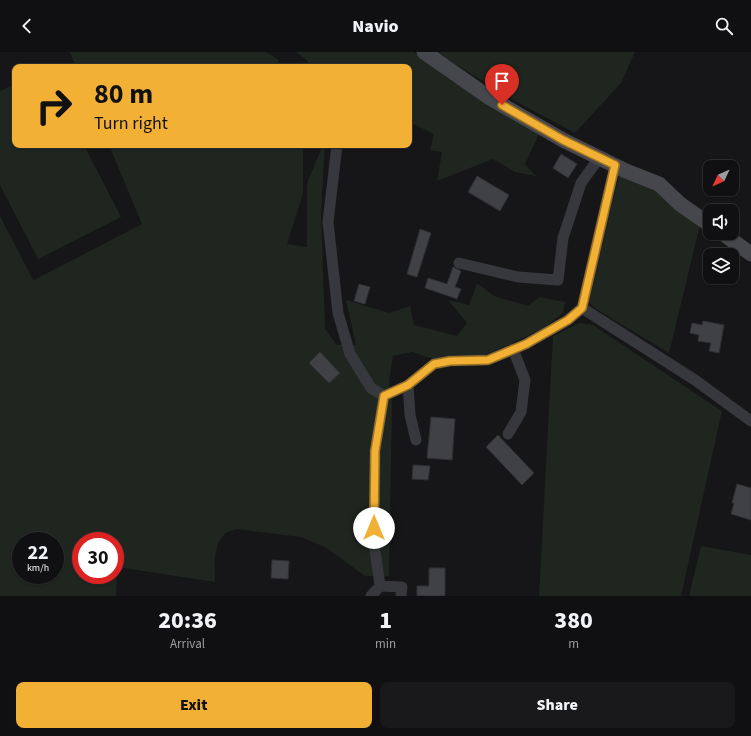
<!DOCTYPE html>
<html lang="en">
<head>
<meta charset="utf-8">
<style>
  body { margin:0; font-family:"Source Sans 3",sans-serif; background:#19191b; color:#f1f3f6; height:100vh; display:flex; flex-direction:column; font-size:15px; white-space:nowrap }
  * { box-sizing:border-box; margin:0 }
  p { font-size:13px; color:#9c9d9f }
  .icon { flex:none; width:22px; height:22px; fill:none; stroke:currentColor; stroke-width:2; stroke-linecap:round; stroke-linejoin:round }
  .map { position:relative; height:544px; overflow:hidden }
  .sheet { display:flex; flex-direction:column; background:#101012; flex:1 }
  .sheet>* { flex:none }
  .guide { position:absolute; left:12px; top:12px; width:400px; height:84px; border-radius:8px; box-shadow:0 1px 3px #0004,0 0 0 1px #303032; background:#f2b134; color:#111; overflow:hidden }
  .needle { width:26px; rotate:226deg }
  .buttons { position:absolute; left:703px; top:108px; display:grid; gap:8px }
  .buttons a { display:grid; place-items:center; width:36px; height:36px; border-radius:8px; background:#101012; box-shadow:0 1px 3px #0004,0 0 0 1px #303032; font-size:20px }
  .speed { position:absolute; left:12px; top:480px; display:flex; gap:8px; font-size:20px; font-weight:700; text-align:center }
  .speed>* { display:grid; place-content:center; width:52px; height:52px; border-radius:50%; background:#101012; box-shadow:0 1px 3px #0004,0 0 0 1px #303032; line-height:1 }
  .speed small { font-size:10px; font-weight:400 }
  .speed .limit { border:6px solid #d22; background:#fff; color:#111 }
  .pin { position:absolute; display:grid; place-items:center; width:34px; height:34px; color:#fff; margin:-41px -17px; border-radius:50% 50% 50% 0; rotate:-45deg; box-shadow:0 0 4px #0007 }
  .pin .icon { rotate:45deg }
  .me { position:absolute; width:44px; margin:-22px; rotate:0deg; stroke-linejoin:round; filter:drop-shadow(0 0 3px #0008) }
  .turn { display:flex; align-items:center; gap:14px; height:84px; padding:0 16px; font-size:18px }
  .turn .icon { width:52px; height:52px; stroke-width:2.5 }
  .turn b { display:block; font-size:28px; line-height:34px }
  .eta { display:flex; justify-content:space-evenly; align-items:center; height:68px; text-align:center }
  .eta b { font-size:24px; font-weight:800; line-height:28px }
  .primary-button { display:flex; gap:8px; margin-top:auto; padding:8px 16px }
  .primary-button a { flex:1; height:46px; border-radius:8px; background:#f2b134; color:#111; font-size:16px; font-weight:800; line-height:46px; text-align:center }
  .primary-button a+a { background:#19191b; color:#f1f3f6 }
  header { display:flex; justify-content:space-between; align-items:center; height:52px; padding:0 16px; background:#101012; font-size:18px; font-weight:800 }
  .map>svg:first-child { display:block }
  .green { fill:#1e261f; fill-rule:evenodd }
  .building { fill:#404145; stroke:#303034 }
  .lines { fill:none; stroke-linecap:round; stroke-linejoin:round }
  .street { stroke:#37383d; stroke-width:11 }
  .secondary { stroke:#45474d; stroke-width:15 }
  .route-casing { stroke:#9d7322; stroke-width:10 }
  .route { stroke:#f2b134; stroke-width:7 }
</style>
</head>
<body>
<header><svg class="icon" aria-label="back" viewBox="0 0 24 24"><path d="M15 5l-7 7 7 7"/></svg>Navio<svg class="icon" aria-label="search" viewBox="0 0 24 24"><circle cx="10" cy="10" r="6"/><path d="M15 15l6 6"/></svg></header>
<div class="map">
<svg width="751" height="544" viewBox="0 0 751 544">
  <rect width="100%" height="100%" fill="#161618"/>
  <path class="green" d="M70,0h196l11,7 4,8h-205z
    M296,0h118l36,28 90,52 -15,32 11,12 -21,-4 -22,-13 -56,22 5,-29 -12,-2 4,-16 -25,-12v-55h-99l-3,-7z
    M435,0h200l-14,31 -46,50 -51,-27z
    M15,32v61h69l37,72 -83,42 -38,-74v-94z
    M109,93h194v49l-16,50 20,3v-64l16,-38h2l-4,69 4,115 12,16h19l-10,-45 43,13 21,-7 4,19 43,11 10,-13 -19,-23 21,5 8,-22 17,13 34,10 11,-9 26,5 -2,11 -21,16 -32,15 -28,12 -45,4 -25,-8 -19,4 -4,25 3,20 -3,175h-24l-40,-29 -24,-10 -64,-8c-2,1 -6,1 -9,3 -16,9 -13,35 -13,50l-98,-15 -1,29h-116v-380l32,62 2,2 108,-56zM21,489h34v34h-34zM81,489h34v34h-34z
    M619,123l28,8 55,34 -33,136 -73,-44 -7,-7z
    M580,271l13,2 129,86 -41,185h-142l14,-260z
    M701,494l50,9v41h-62z"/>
  <path class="building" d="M561,102l16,10 -9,14 -15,-10z
    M477,124l32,19 -9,16 -32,-19z
    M420,177l11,4 -14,44 -10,-3z
    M453,215l8,4 -6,16 6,2 -4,10 -32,-11 3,-10 19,6z
    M359,232l11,3 -5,17 -11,-3z
    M703,269l21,4 -5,28 -10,-2 2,-8 -13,-2 1,-6 -9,-2 2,-10 10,2z
    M320,300l20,21 -11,10 -20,-20z
    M431,365l24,2 -3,41 -25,-2z
    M498,383l36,38 -12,12 -36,-38z
    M413,413l17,1 -2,14 -16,-1z
    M737,432l14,4v32l-20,-6 3,-11h-2z
    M272,508l17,1 -1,18 -17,-1z
    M429,516h16v28h-28v-10h12z"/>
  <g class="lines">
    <path class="street" d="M337,93l-9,77 10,91 12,41 21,34 13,8 24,-11 26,-21 16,-3 38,-1 38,-16 42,-24 14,-12 33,-143
      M459,211l59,14 40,3 5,-42 18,-55 18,-25
      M582,256l113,72 56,41
      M408,333l2,30 6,25
      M508,382l13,-22 4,-32 -12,-31
      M380,534l-6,-43 1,-92 9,-55
      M371,544l9,-10 22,1 -1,9"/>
    <path class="secondary" d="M424,0l66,46 73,42 63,31 33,13 21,20 30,21
      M722,181l29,21"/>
  </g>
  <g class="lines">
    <defs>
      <path id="route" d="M374,476l1,-77 9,-55 24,-11 26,-21 16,-3 38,-1 38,-16 42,-24 14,-12 33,-143 -52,-25 -61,-35"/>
    </defs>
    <use href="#route" class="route-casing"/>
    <use href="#route" class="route"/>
  </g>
</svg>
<div class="buttons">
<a><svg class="needle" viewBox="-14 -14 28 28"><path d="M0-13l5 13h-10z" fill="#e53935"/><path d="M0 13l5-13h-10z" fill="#9c9d9f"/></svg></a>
<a><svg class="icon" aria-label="sound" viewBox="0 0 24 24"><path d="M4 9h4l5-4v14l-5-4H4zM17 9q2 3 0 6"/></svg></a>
<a><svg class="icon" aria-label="layers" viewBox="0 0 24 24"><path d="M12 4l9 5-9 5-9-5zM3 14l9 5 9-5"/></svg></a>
</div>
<div class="speed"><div>22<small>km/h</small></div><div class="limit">30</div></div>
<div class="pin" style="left:502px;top:53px;background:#d93025"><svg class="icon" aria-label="arrive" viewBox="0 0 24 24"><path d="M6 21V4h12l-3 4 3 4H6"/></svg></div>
<svg class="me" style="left:374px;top:476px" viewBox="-20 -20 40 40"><circle r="19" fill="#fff"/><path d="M0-13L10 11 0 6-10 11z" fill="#f2b134"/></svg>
<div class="guide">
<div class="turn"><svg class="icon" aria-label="right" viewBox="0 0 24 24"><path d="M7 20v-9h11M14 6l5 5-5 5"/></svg><div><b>80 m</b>Turn right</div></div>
</div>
</div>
<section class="sheet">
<div class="eta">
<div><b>20:36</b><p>Arrival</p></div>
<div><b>1</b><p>min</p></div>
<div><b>380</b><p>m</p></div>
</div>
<div class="primary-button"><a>Exit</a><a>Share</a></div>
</section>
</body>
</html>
